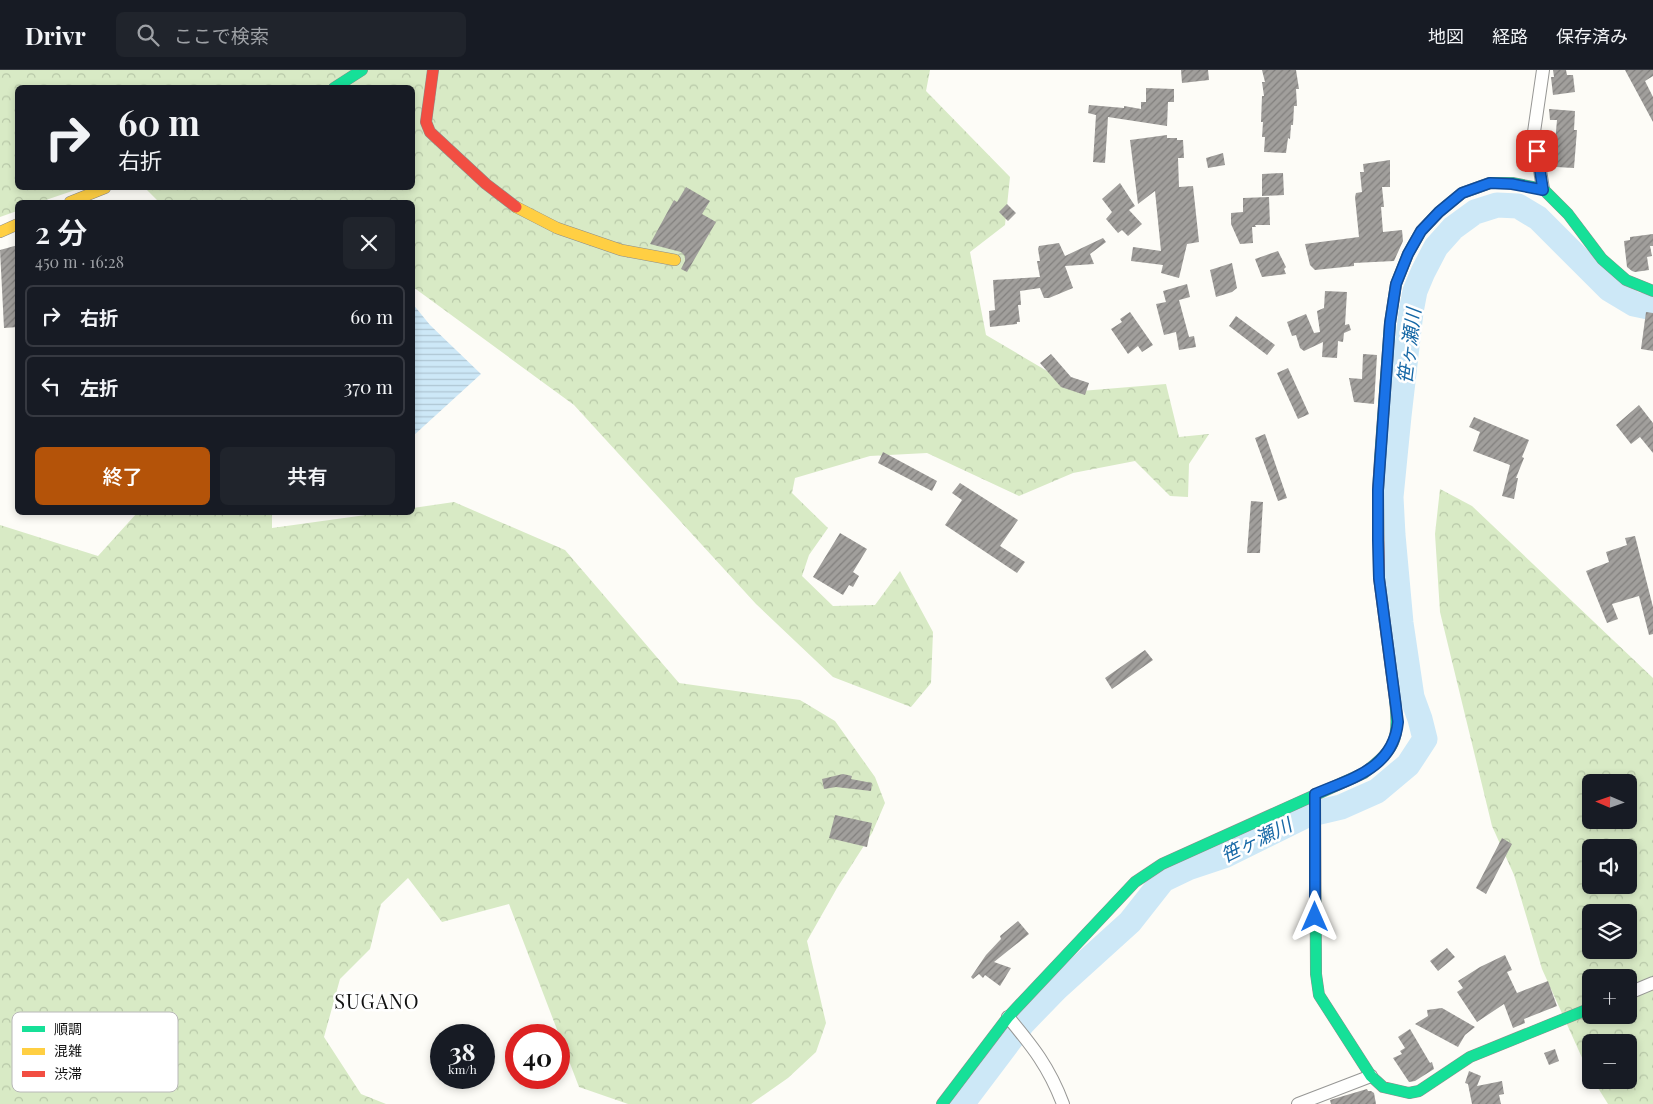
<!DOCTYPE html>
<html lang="ja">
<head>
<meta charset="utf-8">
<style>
  body { margin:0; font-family:"Playfair Display","Noto Sans JP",serif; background:#20242c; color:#f1f3f6; height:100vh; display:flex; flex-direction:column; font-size:19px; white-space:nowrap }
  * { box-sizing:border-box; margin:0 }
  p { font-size:16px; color:#9ea1a6 }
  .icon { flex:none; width:28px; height:28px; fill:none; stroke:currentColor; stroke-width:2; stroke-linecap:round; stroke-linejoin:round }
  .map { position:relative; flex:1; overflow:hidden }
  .panel { position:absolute; left:15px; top:130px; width:400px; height:315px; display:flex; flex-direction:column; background:#171b24; border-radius:8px; box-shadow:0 2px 8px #0003 }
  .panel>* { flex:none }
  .top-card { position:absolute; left:15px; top:15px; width:400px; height:105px; border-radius:8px; box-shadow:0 2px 8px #0003; background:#171b24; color:#f1f3f6; overflow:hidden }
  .needle { width:32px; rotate:272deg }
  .controls { position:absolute; left:1582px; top:704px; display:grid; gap:10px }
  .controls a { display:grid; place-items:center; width:55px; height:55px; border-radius:8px; background:#171b24; box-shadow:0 2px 8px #0003; font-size:25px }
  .speed { position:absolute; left:430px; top:954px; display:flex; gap:10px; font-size:25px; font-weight:700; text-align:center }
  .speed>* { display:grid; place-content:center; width:65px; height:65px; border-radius:50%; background:#171b24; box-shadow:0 2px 8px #0003; line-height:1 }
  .speed small { font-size:12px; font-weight:400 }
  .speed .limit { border:8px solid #d22; background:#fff; color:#111 }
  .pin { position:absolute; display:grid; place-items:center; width:42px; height:42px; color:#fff; margin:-21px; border-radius:10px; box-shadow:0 2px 8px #0006 }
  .me { position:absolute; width:55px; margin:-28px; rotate:0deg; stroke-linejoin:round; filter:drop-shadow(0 0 4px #0008) }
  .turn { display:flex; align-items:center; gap:18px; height:105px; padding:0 20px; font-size:22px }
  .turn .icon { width:65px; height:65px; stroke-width:2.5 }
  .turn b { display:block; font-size:35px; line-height:42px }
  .round { display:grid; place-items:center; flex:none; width:52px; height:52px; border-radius:8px; background:#20242c }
  .head { display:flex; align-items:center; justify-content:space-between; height:85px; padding:0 20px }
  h1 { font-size:30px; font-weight:600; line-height:38px }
  .cta { display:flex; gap:10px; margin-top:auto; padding:10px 20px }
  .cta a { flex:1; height:58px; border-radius:8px; background:#b45309; color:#fff; font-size:20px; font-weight:600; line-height:58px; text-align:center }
  .cta a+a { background:#20242c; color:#f1f3f6 }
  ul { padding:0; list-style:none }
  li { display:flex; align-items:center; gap:15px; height:62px; margin:0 10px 8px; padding:0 10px; border:2px solid #363941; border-radius:8px }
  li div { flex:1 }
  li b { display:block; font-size:19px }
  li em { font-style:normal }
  header { display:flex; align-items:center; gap:30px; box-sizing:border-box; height:70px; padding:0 25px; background:#171b24; border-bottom:1px solid #363941 }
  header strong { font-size:24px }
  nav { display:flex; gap:28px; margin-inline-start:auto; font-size:18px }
  .search { width:350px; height:45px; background:#20242c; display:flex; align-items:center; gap:12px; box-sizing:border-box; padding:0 18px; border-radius:8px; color:#9ea1a6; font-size:19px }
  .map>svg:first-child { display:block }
  .forest { fill:url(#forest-crowns); fill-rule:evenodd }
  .water { fill:url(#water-rules) }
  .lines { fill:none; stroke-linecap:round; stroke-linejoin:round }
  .river { stroke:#cde8f7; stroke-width:25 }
  .building { fill:url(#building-hatch) }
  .street-casing { stroke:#979795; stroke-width:14 }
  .fast-casing { stroke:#8e8d8b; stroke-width:12 }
  .slow-casing { stroke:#8e8d8b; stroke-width:12 }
  .jam-casing { stroke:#8e8d8b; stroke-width:12 }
  .street { stroke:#fffffe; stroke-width:12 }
  .fast { stroke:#16e098; stroke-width:11 }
  .slow { stroke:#ffcf43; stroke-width:11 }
  .jam { stroke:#f24e42; stroke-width:11 }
  .route-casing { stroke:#114b97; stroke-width:12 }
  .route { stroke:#1a73e8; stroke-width:9 }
  .labels { text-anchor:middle; stroke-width:5; stroke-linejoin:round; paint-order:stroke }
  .water-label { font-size:19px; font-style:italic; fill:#1768a6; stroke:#fff }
  .quarter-label { font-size:20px; letter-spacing:1px; fill:#111; stroke:#fff }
  .key { fill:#fff; stroke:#b8b8b8; stroke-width:1 }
  .key-label { font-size:14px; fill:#111 }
</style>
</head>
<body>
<header>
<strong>Drivr</strong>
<div class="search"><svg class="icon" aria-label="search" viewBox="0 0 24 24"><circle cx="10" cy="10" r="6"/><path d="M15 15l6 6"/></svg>ここで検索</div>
<nav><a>地図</a><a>経路</a><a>保存済み</a></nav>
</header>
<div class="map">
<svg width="1653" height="1034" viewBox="0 0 1653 1034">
  <defs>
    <pattern id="forest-crowns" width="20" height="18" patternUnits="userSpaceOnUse" patternTransform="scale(1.25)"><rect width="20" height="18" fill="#d8eac5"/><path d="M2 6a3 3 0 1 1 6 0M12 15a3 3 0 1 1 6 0" fill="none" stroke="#b8c8a8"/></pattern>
    <pattern id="water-rules" width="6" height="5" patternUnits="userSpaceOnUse" patternTransform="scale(1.25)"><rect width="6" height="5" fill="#cde8f7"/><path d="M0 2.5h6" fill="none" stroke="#afc6d3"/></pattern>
    <pattern id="building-hatch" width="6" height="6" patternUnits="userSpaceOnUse" patternTransform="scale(1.25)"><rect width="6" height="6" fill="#a19f9c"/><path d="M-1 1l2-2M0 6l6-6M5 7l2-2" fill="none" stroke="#82807e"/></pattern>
  </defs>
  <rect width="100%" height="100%" fill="#fdfcf7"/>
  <path class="forest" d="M0,0h930l-4,21 84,86 -5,48 -35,27 16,83 95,56 85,-7 13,53 30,-3 -20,30 -1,33 -18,-1 -35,-35 -62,12 -54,23 -92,-43 -57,3 -75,22 -3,15 36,35 -19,27 -7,21 31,30 42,-1 25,-34 33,61 -2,51 -20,24 -78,-30 -77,-73 -182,-199 -161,-118 -1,-85h-253l-14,-14h267v-100h-394v100h63l-41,14h-22l-1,9 -17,6z
    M1440,419l32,17 181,172v426h-45l-15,-24h36v-38h-38v35l-3,-6 -46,-102 -28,-94 -22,-49 -52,-214 -5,-78zM1591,712h38v38h-38zM1591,778h38v37h-38zM1591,842h38v38h-38zM1591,908h38v37h-38z
    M454,432l111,48 114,133 121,17 35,21 40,56 10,26 -13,30 -35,55 -30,53 19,82 -10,29 -28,26 -37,26h-123l-49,-17 -70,-183 -67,18 -34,-44 -27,26 -11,45 -30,30 -16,58 37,57 25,10h-386v-579l98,31 39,-43h135v15l108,-15 32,-1 1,-4z"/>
  <path class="water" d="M412,233l18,22 51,49 -68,62z"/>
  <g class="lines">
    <path class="river" d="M962,1034l61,-81 33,-34 74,-67 33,-42 25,-12 36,-12 83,-41 34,-8 36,-16 31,-26 17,-26 -5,-20 -8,-22 -11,-74 -8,-88 -2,-38 8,-81 12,-104 4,-21 8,-19 13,-25 17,-19 22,-16 22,-7 21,1 20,12 71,71 25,15 19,4"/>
  </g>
  <path class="building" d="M1181,0h27l1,10 -27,3z
    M1262,0h34l3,19h-3l1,17h-3l-1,19h-2l-1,14 -2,-1 -2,15 -22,-1 1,-15h-3l1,-15h-2l1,-26h2l-2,-14h3z
    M1553,0h13l1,5h6l2,17 -22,3 -2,-18h3z
    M1625,0h28v6l-8,5 8,16v25z
    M1146,18l28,1v13h-6l-1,24 -59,-9 -3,46 -12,-1 3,-47 -8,-2 1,-8 35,3v-2l17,3v-7h5z
    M1549,39l26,2 -1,19h3l-3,38 -18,-1 1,-13h-3l3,-34h-7z
    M1167,65v3h10v2h6l1,18h-6l1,29 14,-1 6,56 -12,2 -8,34 -18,-5 2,-8 -32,-4 2,-14 28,4 -6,-60 -17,13 -8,-64z
    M1223,83l2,12 -17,3 -2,-10z
    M1390,90v27h-8l2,20h-3l2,25 19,-2 1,11 -9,20 -40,2v3l-39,4 -5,-5 -5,-21 54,-7 -4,-40 1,-4 6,-1 -2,-20h4l-1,-8z
    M1283,103l1,22 -22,1v-22z
    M1120,113l15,23 -6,4 13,14 -14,12 -6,-6 -4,3 -12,-14 6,-7 -10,-13z
    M686,117l24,14 -8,13 14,8 -29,50 -6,-3 4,-8v-5l-4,-4 -31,-8 24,-44 3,2z
    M1269,127l1,28h-15l1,2h-4l1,16 -13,1 -9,-20v-11l12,-1v-14z
    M1007,134l9,9 -8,8 -9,-9z
    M1653,164v12h-3l2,10 -5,1 2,13 -14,2 -3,-1 -5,-4 -3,-26 6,-1v-3z
    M1103,168l3,4 -16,12 4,10 -29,2 8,22 -24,10h-5l-4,-10 -20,3 1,14h-3l2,17h-3v2l-27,3 -1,-16 6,-1 -2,-30 47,-3 -3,-16h3l-2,-12 1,-3 20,-3 6,13z
    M18,175v82l-14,1 -4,-78z
    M1278,181l8,16 -2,2 2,5 -24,3 -7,-18z
    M1232,193l5,25 -5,4 -16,5 -6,-27z
    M1187,214l3,13 -11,3 10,37 5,-1 2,11 -17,3 -3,-18 -12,3 -8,-31 10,-2 -3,-11z
    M1325,221l22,1 -2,33 4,-1 2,6 -7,3 -1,9 -5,-1 -1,17 -15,-1 1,-15 -19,9 -4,-3 -4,-13 -4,1 -5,-14 19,-8 8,19 6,-1 -3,-21 7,-3z
    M1130,242l23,33 -11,7 -4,-6 -10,8 -17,-25 11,-7 -2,-3z
    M1646,242l7,1v38l-12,-2z
    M1236,246l39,29 -8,10 -38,-29z
    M1051,284l20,23 18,6 -4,12 -24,-8 -21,-24z
    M1363,284l14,1 -3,49 -20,-2 -5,-24 13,1z
    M1288,298l21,46 -11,5 -21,-46z
    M1639,335l14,18v30l-13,-16 -9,7 -15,-19z
    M1474,347l55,23 -7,17 2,1 -8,20h2l-4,21 -12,-3 8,-31 -37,-14 7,-19 -11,-5z
    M1265,364l22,64 -9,3 -23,-63z
    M883,382l54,29 -5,10 -54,-28z
    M960,413l58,37 -18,26 25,16 -8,11 -72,-48 17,-25 -10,-7z
    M1251,431l12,1 -3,51h-13z
    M840,463l27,16 -14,23 6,4 -6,11 -4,-2 -6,10 -30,-18z
    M1635,466l18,71v27l-4,1 -10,-39 -27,8 6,15 -11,4 -21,-52 23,-9 -3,-10 21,-7 -2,-7z
    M1145,580l8,10 -41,29 -7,-11z
    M843,704l9,2 -1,3 21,4 -1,8 -35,-4 -12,2 -2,-10z
    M835,745l37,8 -5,24 -38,-9z
    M1502,768l10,6 -26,50 -10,-6z
    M1018,851l11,13 -35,28 17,6 -11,18 -15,-11 -2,3 -4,-4 -6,5 -2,-2 15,-22 15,-16 -1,-3z
    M1447,878l8,9 -17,14 -8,-10z
    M1505,885l7,15 -5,2 10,21 31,-12 9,25 -33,13 1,4 -12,5 -9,-24 -27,18 -20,-30 6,-4 -5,-7 22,-14z
    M1442,938l33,19 -10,8 -7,12 -43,-23 13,-8 -1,-6z
    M1410,959l20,34 2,-1 2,7 -19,12 -6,1 -16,-24 9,-4 -2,-3 5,-3 -7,-11z
    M1555,979l4,12 -10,4 -5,-12z
    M1469,1001l12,5 -4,10 25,-5 2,13 -5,1 2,9h-29l-4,-20 -3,-1z
    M1367,1019l1,2h3l3,2 2,11h-45l-1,-4z"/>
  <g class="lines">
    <defs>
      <path id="street" d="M1543,119l-9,-57 9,-62
        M1629,923l24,-10
        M1008,947c25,30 41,50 55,87
        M1298,1034l73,-28"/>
      <path id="fast" d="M334,18l28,-18
        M1380,389l10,-136 6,-39 12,-30 13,-23 18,-19 23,-19 28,-10h22l31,6 25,25 34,45 24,21 27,11
        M1315,724l1,180 3,21 52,81 12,11 26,6 10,-2 51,-34 121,-49
        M942,1034l66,-87 127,-135 27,-18 202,-91c31,-24 36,-33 31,-73"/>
      <path id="slow" d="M70,132l35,-14
        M516,137l41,21 64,22 54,10
        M0,162l18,-8"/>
      <path id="jam" d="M433,0l-7,52 4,10 56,52 30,23
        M1380,389l-2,31 1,88 16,122"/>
    </defs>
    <use href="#street" class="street-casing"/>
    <use href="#fast" class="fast-casing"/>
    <use href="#slow" class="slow-casing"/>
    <use href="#jam" class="jam-casing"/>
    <use href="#street" class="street"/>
    <use href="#fast" class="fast"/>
    <use href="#slow" class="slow"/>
    <use href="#jam" class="jam"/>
  </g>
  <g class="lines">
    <defs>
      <path id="route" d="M1315,847v-123c37,-16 78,-25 83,-72l-19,-144 -1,-38v-50l12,-167 6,-39 12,-30 13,-23 18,-19 23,-19 28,-10 22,1 31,6 -6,-39"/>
    </defs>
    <use href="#route" class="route-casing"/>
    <use href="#route" class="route"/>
  </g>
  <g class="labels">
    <g class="water-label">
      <text transform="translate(1409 276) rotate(-83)" y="7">笹ヶ瀬川</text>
      <text transform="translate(1256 770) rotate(-26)" y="7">笹ヶ瀬川</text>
    </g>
    <g class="quarter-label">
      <text x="377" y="939">SUGANO</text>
    </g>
  </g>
  <rect x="12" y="942" width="166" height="80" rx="8" class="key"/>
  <rect x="22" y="956" width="23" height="6" fill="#16e098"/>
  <rect x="22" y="978" width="23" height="7" fill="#ffcf43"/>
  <rect x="22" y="1001" width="23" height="6" fill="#f24e42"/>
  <g class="key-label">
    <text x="54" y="964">順調</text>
    <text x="54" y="986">混雑</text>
    <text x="54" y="1009">渋滞</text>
  </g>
</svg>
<div class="controls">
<a><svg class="needle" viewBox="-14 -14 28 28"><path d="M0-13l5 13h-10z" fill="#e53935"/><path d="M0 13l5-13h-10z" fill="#9ea1a6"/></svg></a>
<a><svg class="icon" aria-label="sound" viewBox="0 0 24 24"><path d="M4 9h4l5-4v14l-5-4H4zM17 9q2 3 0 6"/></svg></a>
<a><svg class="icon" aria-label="layers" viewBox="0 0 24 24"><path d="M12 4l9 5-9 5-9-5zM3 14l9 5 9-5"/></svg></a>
<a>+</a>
<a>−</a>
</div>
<div class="speed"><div>38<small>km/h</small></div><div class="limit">40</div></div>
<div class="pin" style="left:1537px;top:81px;background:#d93025"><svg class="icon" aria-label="arrive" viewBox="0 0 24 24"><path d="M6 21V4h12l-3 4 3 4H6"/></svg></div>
<svg class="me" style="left:1315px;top:847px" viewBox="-20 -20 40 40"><path d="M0-17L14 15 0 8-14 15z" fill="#1a73e8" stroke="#fff" stroke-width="4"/></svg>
<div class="top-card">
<div class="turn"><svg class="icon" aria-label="right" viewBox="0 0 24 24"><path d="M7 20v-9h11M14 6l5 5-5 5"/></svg><div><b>60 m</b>右折</div></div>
</div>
<section class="panel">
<div class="head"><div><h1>2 分</h1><p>450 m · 16:28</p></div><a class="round"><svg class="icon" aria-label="close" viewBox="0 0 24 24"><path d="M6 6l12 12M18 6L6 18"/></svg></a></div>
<ul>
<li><svg class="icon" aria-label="right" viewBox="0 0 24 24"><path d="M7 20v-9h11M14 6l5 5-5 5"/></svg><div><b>右折</b></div><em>60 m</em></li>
<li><svg class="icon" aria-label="left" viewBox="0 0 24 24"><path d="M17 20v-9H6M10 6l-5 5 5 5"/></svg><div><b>左折</b></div><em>370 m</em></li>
</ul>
<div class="cta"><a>終了</a><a>共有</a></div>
</section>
</div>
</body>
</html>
